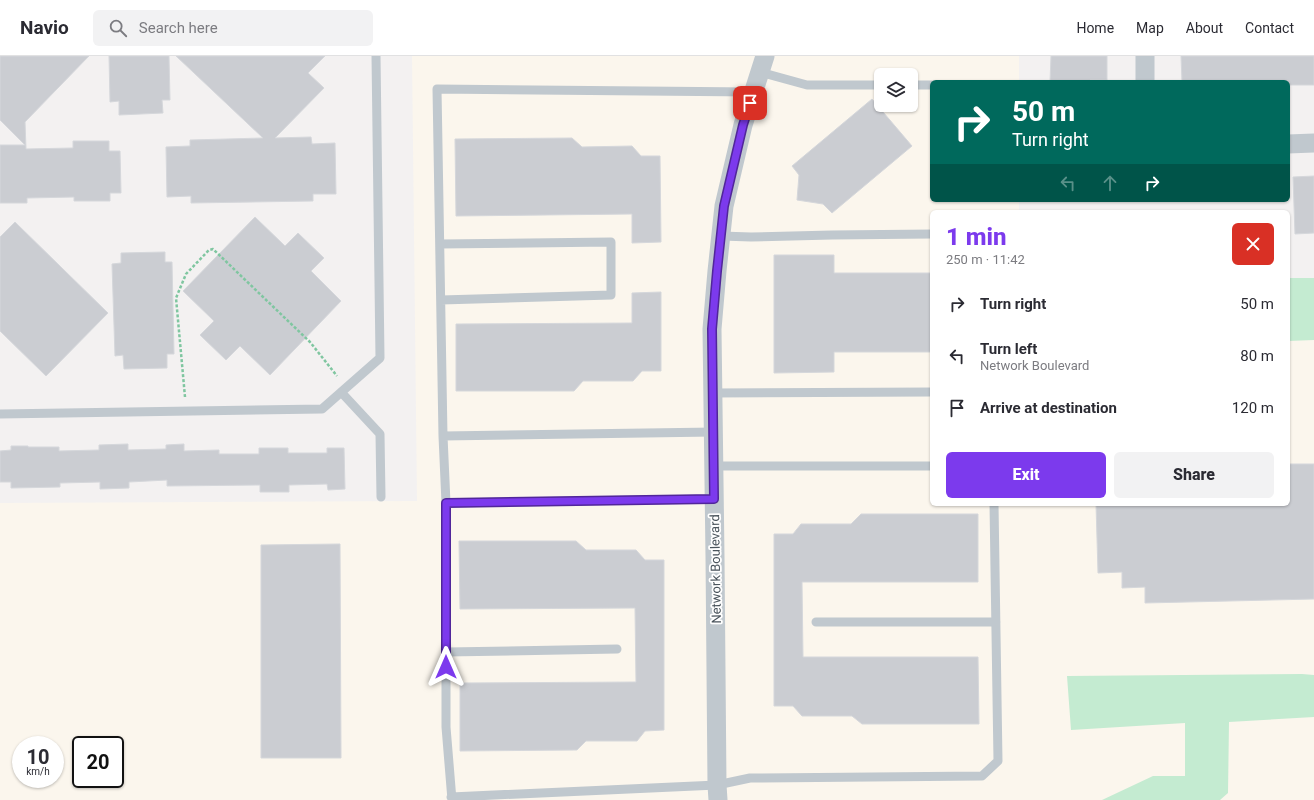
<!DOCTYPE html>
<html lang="en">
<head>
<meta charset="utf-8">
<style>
  body { margin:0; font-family:Roboto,sans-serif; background:#f2f2f3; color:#2b2b33; height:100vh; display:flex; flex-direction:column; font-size:15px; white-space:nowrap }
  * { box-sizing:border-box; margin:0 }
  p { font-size:13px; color:#7c7c81 }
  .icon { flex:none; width:22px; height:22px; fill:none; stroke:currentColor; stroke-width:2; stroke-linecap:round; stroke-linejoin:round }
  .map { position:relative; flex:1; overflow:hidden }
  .drawer { position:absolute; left:930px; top:154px; width:360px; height:296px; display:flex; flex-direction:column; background:#fff; border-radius:6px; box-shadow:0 1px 3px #0004 }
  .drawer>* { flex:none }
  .guide { position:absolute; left:930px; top:24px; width:360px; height:122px; border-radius:6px; box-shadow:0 1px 3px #0004; background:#00695c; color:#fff; overflow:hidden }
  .fabs { position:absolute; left:874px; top:12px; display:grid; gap:8px }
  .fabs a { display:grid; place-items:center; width:44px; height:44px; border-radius:6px; background:#fff; box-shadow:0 1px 3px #0004; font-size:20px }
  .speed { position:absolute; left:12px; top:680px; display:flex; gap:8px; font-size:20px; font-weight:700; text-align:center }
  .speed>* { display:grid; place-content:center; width:52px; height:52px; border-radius:50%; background:#fff; box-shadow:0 1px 3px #0004; line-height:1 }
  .speed small { font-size:10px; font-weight:400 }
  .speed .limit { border:2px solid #111; border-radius:6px; background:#fff; color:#111 }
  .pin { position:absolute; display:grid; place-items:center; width:34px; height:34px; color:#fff; margin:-17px; border-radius:8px; box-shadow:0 2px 6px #0006 }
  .me { position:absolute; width:44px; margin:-22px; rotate:0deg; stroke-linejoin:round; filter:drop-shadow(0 0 3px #0008) }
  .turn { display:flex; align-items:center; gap:14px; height:84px; padding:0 16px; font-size:18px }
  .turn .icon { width:52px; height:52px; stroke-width:2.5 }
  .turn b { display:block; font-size:28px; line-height:34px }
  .lanes { display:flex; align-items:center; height:38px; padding:0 16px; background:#0003; justify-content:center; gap:20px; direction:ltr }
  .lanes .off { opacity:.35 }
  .round { display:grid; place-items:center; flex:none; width:42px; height:42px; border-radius:6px; background:#f2f2f3 }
  .head { display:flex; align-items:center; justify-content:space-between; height:68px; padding:0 16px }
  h1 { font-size:24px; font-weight:800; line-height:30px; color:#7c3aed }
  .cta { display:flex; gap:8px; margin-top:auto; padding:8px 16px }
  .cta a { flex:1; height:46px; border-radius:6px; background:#7c3aed; color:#fff; font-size:16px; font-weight:800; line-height:46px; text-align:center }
  .cta a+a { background:#f2f2f3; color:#2b2b33 }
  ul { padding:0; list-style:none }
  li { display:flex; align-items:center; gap:12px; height:52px; padding:0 16px }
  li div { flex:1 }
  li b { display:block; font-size:15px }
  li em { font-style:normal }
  header { display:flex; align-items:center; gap:24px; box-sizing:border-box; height:56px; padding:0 20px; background:#fff; border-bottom:1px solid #e1e1e2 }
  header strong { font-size:19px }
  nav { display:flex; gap:22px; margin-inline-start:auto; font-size:14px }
  .search { width:280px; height:36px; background:#f2f2f3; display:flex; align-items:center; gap:10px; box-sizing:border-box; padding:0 14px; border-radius:6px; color:#7c7c81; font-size:15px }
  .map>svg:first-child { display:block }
  .commercial { fill:#fbf6ed; fill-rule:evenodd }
  .green { fill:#c4ebd1 }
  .building { fill:#cbcdd2; stroke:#d5d7db }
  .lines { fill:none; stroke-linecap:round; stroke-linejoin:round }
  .path { stroke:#7fc6a0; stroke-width:2.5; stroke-dasharray:3 2; stroke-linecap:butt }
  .lane { stroke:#c0c8ce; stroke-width:9 }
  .street { stroke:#c0c8ce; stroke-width:19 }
  .route-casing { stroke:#51269a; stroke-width:10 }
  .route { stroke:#7c3aed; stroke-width:7 }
  .labels { text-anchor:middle; stroke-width:3.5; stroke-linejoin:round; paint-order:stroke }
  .street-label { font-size:13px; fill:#4a545c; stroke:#fff }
</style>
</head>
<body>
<header>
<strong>Navio</strong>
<div class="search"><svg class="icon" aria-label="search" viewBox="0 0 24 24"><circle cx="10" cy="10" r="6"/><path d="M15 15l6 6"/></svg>Search here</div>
<nav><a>Home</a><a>Map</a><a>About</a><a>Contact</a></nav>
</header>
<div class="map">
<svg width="1314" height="744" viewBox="0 0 1314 744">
  <rect width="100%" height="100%" fill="#f3f1f1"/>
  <path class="commercial" d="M412,0h607v26h-87v118h87v12h-87v292h356v-226h26v522h-1314v-297l417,-2zM881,19h30v30h-30zM21,689h34v34h-34zM81,689h34v34h-34z"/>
  <path class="green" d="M1288,222h26v62l-26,1z
    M1302,618l12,1v42l-85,5 -1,71 -8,7h-118l51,-24h32v-53l-114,7 -4,-54z"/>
  <path class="building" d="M0,0h89l-64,66 1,27 47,-1v-7h36v10h11l1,42h-11v8h-36v-4l-47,1v5h-27v-58h25l-25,-25z
    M109,0h60l1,44h-8l1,13 -44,2v-14l-9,1z
    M176,0h149l-17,17 16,15 -49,50 36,-1 1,7 23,-1 1,51h-23v7l-122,2v-7l-24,1 -1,-50 24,-1v-6l73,-2z
    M1051,0h56v24h-17v2h-40z
    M1181,0h133v29h-26v-3h-106z
    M872,43l40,47 -80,67 -9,-9 -26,-4 2,-25 -7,-9z
    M572,82l10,9 50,-1 9,10h19l1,86 -29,1v-29l-176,2 -1,-77z
    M1314,120v57l-19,1 -2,-57z
    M255,161l30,29 13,-13 26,25 -13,13 30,30 -71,74 -30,-29 -14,14 -26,-25 14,-14 -31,-30z
    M15,166l93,91 -62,63 -46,-45v-94z
    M165,196v10h7l2,92h-7v14l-43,1 -1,-14 -8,1 -3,-92 9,-1v-10z
    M774,199h60v18h98v79h-98v20l-60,1z
    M661,236v79h-19l-9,10h-50l-9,10h-118v-67l176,-1v-30z
    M128,388v6l38,-1v-4l18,-1v7l35,-1v4h40v-6h29v5h39v-5h17l1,41 -17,1 -1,-6 -38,1v7h-29v-7l-93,1v-6l-38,2v6l-29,1v-7l-40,1v4l-49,1v-6h-11v-31l11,-1v-4h17v1h31v4l40,-1v-5z
    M1288,408h26v135l-169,4v-16l-23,1v-16l-24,1 -2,-69h192z
    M861,458h117v68h-176l1,75h175l1,67h-117l-10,-8h-50l-9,-10h-19v-172h19l8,-10h50z
    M459,485h117l10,9h50l9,10h19v170l-19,1 -8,10h-51l-9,9 -117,1v-68l176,-1 -1,-74 -175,1z
    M340,488l1,214h-80v-213z"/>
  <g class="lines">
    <path class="path" d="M185,341l-9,-99 10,-24 23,-24 4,-1 97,93 27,34"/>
    <path class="lane" d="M760,16l47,13h74
      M911,29h21
      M721,180l30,1 81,-2 100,-1
      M440,188l171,-2v53l-170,5
      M341,336l39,42 1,63
      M713,337l219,-1
      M0,358l322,-5 58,-51 -4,-302
      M714,376l-271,4 3,67 268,-4
      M443,380l-6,-347 316,3
      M714,410h218
      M446,447v224l6,73
      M816,566h180
      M446,596l171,-3
      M451,741l266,-12 33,-7 232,-2 16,-15 -4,-257"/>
    <path class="street" d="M1145,0v26
      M1288,88l26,-1
      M718,744l-1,-15 -2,-228 -3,-228 5,-58 7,-65 19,-81 22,-69"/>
  </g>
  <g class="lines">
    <defs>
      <path id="route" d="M446,611v-164l268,-4 -2,-170 5,-58 7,-65 19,-81 7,-22"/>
    </defs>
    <use href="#route" class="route-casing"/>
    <use href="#route" class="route"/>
  </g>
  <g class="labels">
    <g class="street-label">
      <text transform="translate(715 513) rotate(-91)" y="5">Network Boulevard</text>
    </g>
  </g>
</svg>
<div class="fabs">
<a><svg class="icon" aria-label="layers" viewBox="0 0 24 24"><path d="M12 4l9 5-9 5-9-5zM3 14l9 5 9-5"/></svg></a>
</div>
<div class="speed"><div>10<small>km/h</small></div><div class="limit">20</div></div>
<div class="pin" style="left:750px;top:47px;background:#d93025"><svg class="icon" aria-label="arrive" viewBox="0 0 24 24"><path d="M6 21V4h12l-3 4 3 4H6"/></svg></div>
<svg class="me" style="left:446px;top:611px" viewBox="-20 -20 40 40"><path d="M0-17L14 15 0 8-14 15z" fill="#7c3aed" stroke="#fff" stroke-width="4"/></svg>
<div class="guide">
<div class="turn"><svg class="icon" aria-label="right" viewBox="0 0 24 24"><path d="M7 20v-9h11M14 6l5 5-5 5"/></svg><div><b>50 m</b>Turn right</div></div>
<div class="lanes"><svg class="icon off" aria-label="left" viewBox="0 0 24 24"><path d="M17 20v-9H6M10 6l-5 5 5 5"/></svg><svg class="icon off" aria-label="ahead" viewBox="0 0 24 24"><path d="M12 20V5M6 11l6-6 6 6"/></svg><svg class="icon" aria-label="right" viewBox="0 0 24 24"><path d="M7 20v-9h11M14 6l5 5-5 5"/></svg></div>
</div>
<section class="drawer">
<div class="head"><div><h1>1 min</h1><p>250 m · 11:42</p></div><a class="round" style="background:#d93025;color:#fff"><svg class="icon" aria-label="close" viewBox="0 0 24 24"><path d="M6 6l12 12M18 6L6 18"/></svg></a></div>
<ul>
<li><svg class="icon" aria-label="right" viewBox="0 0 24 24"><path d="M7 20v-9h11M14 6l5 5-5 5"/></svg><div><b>Turn right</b></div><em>50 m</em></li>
<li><svg class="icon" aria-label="left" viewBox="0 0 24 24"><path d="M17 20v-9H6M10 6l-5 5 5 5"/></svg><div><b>Turn left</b><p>Network Boulevard</p></div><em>80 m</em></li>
<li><svg class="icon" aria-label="arrive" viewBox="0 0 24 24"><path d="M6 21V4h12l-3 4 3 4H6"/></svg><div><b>Arrive at destination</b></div><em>120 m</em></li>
</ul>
<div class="cta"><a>Exit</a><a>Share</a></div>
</section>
</div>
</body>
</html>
